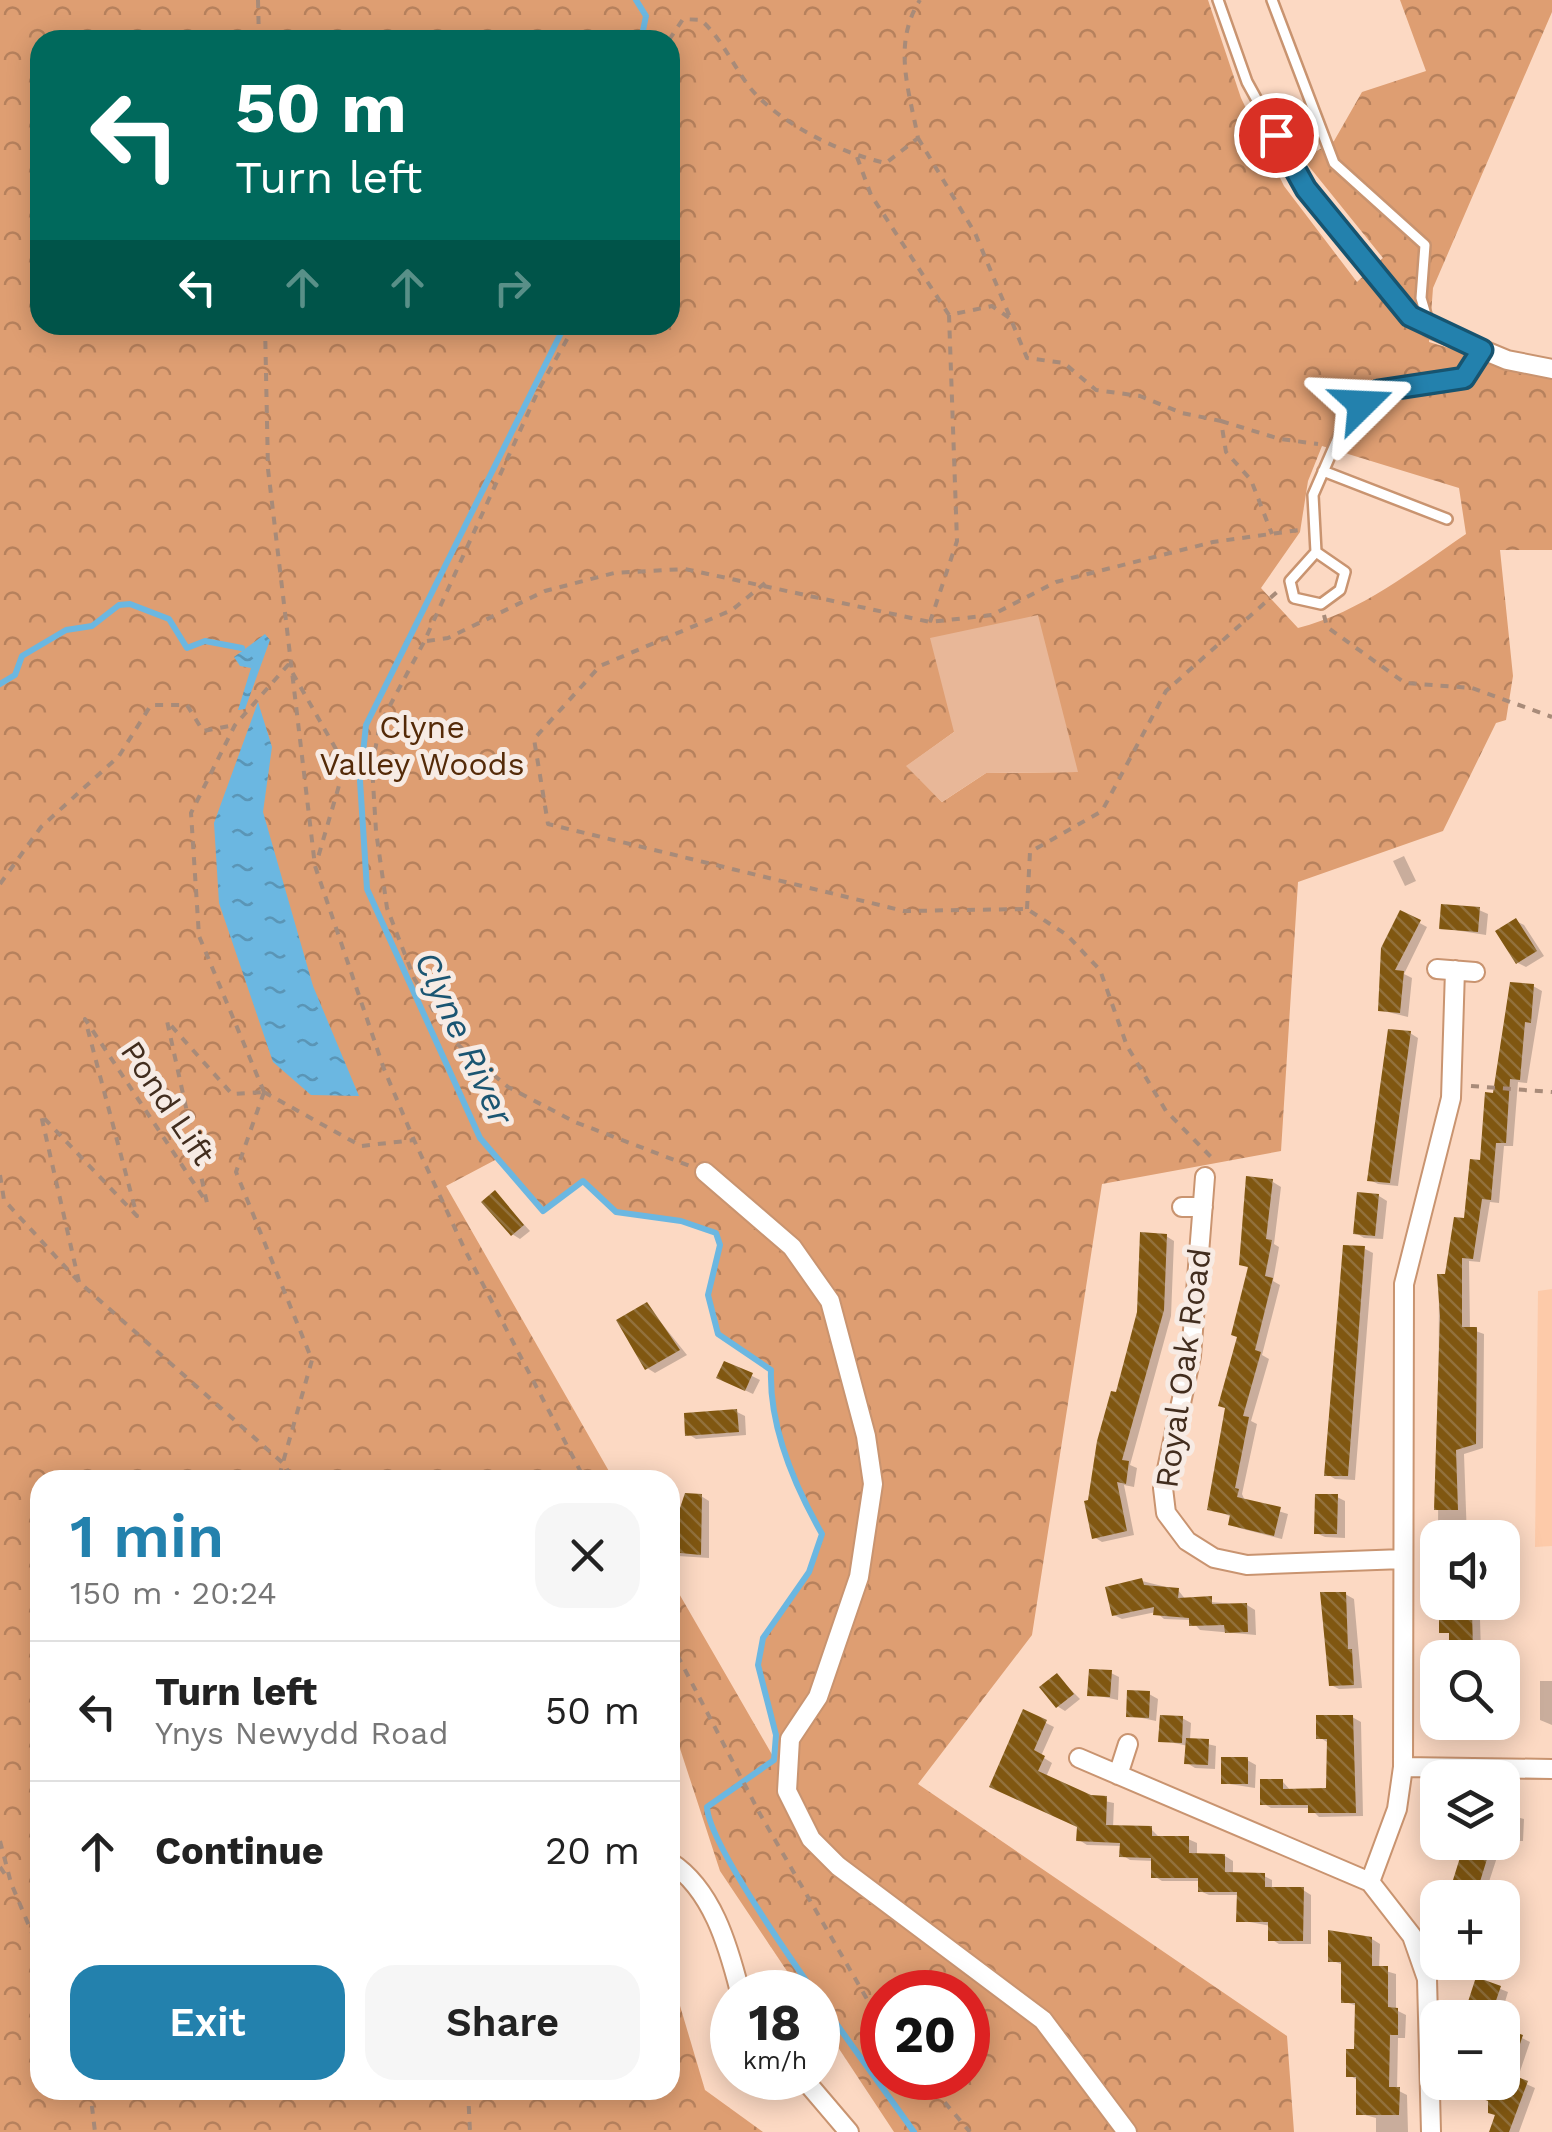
<!DOCTYPE html>
<html lang="en">
<head>
<meta charset="utf-8">
<style>
  body { margin:0; font-family:"Work Sans",sans-serif; background:#f6f6f6; color:#222; height:100vh; display:flex; flex-direction:column; font-size:38px; white-space:nowrap }
  * { box-sizing:border-box; margin:0 }
  p { font-size:32px; color:#767676 }
  .icon { flex:none; width:55px; height:55px; fill:none; stroke:currentColor; stroke-width:2; stroke-linecap:round; stroke-linejoin:round }
  .map { position:relative; flex:1; overflow:hidden }
  .sheet { position:absolute; left:30px; top:1470px; width:650px; height:630px; display:flex; flex-direction:column; background:#fff; border-radius:30px; box-shadow:0 5px 25px #0003 }
  .sheet>* { flex:none }
  .guide { position:absolute; left:30px; top:30px; width:650px; height:305px; border-radius:30px; box-shadow:0 5px 25px #0003; background:#00695c; color:#fff; overflow:hidden }
  .buttons { position:absolute; left:1420px; top:1520px; display:grid; gap:20px }
  .buttons a { display:grid; place-items:center; width:100px; height:100px; border-radius:20px; background:#fff; box-shadow:0 5px 25px #0003; font-size:50px }
  .speed { position:absolute; left:710px; top:1970px; display:flex; gap:20px; font-size:50px; font-weight:700; text-align:center }
  .speed>* { display:grid; place-content:center; width:130px; height:130px; border-radius:50%; background:#fff; box-shadow:0 5px 25px #0003; line-height:1 }
  .speed small { font-size:25px; font-weight:400 }
  .speed .limit { border:15px solid #d22; background:#fff; color:#111 }
  .pin { position:absolute; display:grid; place-items:center; width:85px; height:85px; color:#fff; margin:-42px; border:5px solid #fff; border-radius:50%; box-shadow:0 2px 10px #0007 }
  .me { position:absolute; width:110px; margin:-55px; rotate:69deg; stroke-linejoin:round; filter:drop-shadow(0 0 8px #0008) }
  .turn { display:flex; align-items:center; gap:35px; height:210px; padding:0 40px; font-size:45px }
  .turn .icon { width:130px; height:130px; stroke-width:2.5 }
  .turn b { display:block; font-size:70px; line-height:85px }
  .lanes { display:flex; align-items:center; height:95px; padding:0 40px; background:#0003; justify-content:center; gap:50px; direction:ltr }
  .lanes .off { opacity:.35 }
  .round { display:grid; place-items:center; flex:none; width:105px; height:105px; border-radius:30px; background:#f6f6f6 }
  .summary { display:flex; align-items:center; justify-content:space-between; height:170px; padding:0 40px }
  h1 { font-size:60px; font-weight:600; line-height:75px; color:#2381ad }
  .button { display:flex; gap:20px; margin-top:auto; padding:20px 40px }
  .button a { flex:1; height:115px; border-radius:30px; background:#2381ad; color:#fff; font-size:40px; font-weight:600; line-height:115px; text-align:center }
  .button a+a { background:#f6f6f6; color:#222 }
  ul { padding:0; list-style:none }
  li { display:flex; align-items:center; gap:30px; height:140px; padding:0 40px; border-top:2px solid #e0e0e0 }
  li div { flex:1 }
  li b { display:block; font-size:38px }
  li em { font-style:normal }
  .map>svg:first-child { display:block }
  .built { fill:#fdcaa9 }
  .forest { fill:url(#forest-crowns); fill-rule:evenodd }
  .park { fill:#e8b798 }
  .water { fill:url(#water-ripples) }
  .shadow { fill:#0003 }
  .lines { fill:none; stroke-linecap:round; stroke-linejoin:round }
  .stream { stroke:#6bb7e1; stroke-width:6 }
  .building { fill:url(#building-back-hatch) }
  .lane-casing { stroke:#c99470; stroke-width:14 }
  .street-casing { stroke:#c99470; stroke-width:22 }
  .path { stroke:#a88b79; stroke-width:4; stroke-dasharray:8 8; stroke-linecap:butt }
  .lane { stroke:#fff; stroke-width:9 }
  .street { stroke:#fff; stroke-width:18 }
  .route-casing { stroke:#175470; stroke-width:25 }
  .route { stroke:#2381ad; stroke-width:18 }
  .labels { text-anchor:middle; stroke-width:10; stroke-linejoin:round; paint-order:stroke }
  .park-label { font-size:32px; fill:#542a08; stroke:#f7ebe4 }
  .street-label { font-size:32px; fill:#422d1e; stroke:#f7ebe4 }
  .water-label { font-size:35px; font-style:italic; fill:#1a5572; stroke:#f7ebe4 }
</style>
</head>
<body>
<div class="map">
<svg width="1552" height="2132" viewBox="0 0 1552 2132">
  <defs>
    <pattern id="forest-crowns" width="20" height="18" patternUnits="userSpaceOnUse" patternTransform="scale(2.5)"><rect width="20" height="18" fill="#de9e72"/><path d="M2 6a3 3 0 1 1 6 0M12 15a3 3 0 1 1 6 0" fill="none" stroke="#b6815d"/></pattern>
    <pattern id="water-ripples" width="26" height="14" patternUnits="userSpaceOnUse" patternTransform="scale(2.5)"><rect width="26" height="14" fill="#6bb7e1"/><path d="M2 4q2-2 4 0t4 0M15 11q2-2 4 0t4 0" fill="none" stroke="#5a95b6"/></pattern>
    <pattern id="building-back-hatch" width="6" height="6" patternUnits="userSpaceOnUse" patternTransform="scale(2.5)"><rect width="6" height="6" fill="#805711"/><path d="M-1 5l2 2M0 0l6 6M5-1l2 2" fill="none" stroke="#92713c"/></pattern>
  </defs>
  <rect width="100%" height="100%" fill="#fcd9c3"/>
  <path class="built" d="M1552,1289v257l-17,1 3,-256z"/>
  <path class="forest" d="M0,0h1208l33,98 43,88 73,96 26,-24 -80,-99 31,-18 28,-49 64,-21 -26,-71h152v12l-119,276 -4,54 123,37v171h-52l13,126 -7,44 -10,3 -53,108 -145,51 -17,269 -179,33 -70,451 -114,149 369,252 7,96h-400l-76,-115v-25h-17l-81,-121 -50,-153v-140l104,180 2,-23 -18,-70 5,-27 46,-66 13,-37c-28,-50 -53,-109 -51,-165l-53,-36 -10,-39 12,-49 -4,-12 -35,-13 -65,-9 -33,-31 -40,30 -46,-52 -51,27 168,294h-574v610h630v-118l35,118 58,42h-763zM40,40h630v285h-630zM1322,446l137,42 7,46c-53,36 -105,78 -168,94l-37,-40 39,-56 8,-51zM954,732l123,40 -91,1 -44,29 -35,-36zM882,1992h86v86h-86z"/>
  <path class="park" d="M1038,615l40,157 -92,1 -44,29 -36,-36 48,-34 -24,-94z"/>
  <path class="water" d="M265,634l5,6 -25,69 -7,1 13,-42 -11,-2 -6,-9z
    M258,702l14,45 -9,65 50,174 46,110 -48,-1 -38,-33 -54,-159 -5,-80z"/>
  <path class="shadow" d="M1404,856l12,25 -11,5 -12,-25z
    M1479,910l9,4 -2,21 -44,-7z
    M1401,913l26,14 -23,47 8,4 -4,39 -28,-7z
    M1516,921l8,4 20,31 -18,11 -8,-4z
    M1533,986l9,5 -15,92 -9,-1 -5,64h-9l-5,57 -9,-1 -10,60 -11,-1 1,68 14,5 -1,114 -19,6 3,84h-29l1,-261h8l20,-56 29,-125z
    M1410,1033l8,5 -20,148 -20,-2 -8,-4z
    M1273,1182l8,5 -7,57 5,3 -6,34 7,4 -18,70 7,4 -18,62 6,3 -15,70 3,7 43,13 -6,25 -43,-11 -8,-4 1,-7 -22,-9 40,-239 -8,-5z
    M495,1193l35,38 -10,8 -8,-5z
    M1379,1196l8,5 -4,38 -19,-1 -8,-5z
    M1166,1236l8,5 -3,75 -41,149 7,3 -3,19 -10,-2 10,50 -32,7 -8,-5 -4,-35z
    M1365,1249l8,4 -18,227 -20,-1 -8,-5z
    M647,1305l40,50 -32,18 -8,-5z
    M752,1376l8,4 -7,14 -26,-12z
    M737,1412l8,4 1,19 -50,4 -8,-5z
    M701,1496l8,5v57l-31,-2 -8,-5 10,-43z
    M1337,1497l8,4v37l-20,-1 -9,-4z
    M1142,1581l36,9 8,10 61,5 8,5 1,25 -56,-5 -9,-10 -27,-1 -8,-7 -34,7 -8,-4z
    M1345,1594l9,5 8,89 -23,1 -8,-4z
    M1472,1614l8,5 1,34 -21,1 -8,-5z
    M1111,1673l8,4 -1,23 -28,-6z
    M1057,1676l23,23 -15,12 -8,-5z
    M1540,1681h12v44l-12,-5z
    M1149,1694l9,5 -2,22 -28,-6z
    M1502,1696l5,31 -37,1 -9,-5 41,-1z
    M1024,1712l30,15 -13,29 11,7 -6,14 44,21 24,5 -1,25 38,1 9,9 28,1 9,4v13h28l8,5v14l31,1 8,4v10h31l8,5v49h-32l-8,-5v-13l-32,-6 1,-25h-31l-9,-4v-10h-38l-8,-5v-15l-24,-1 -8,-5v-9l-35,-1 -8,-5v-13l-79,-36z
    M1352,1717l9,5 2,94 -44,1 -9,-9h-39l-8,-5 20,-21 8,9h38l-2,-49 -8,-5z
    M1182,1718l9,5 -1,17 26,6 -1,23 -20,-1 -8,-5 1,-17 -27,-6z
    M1247,1760l9,5 -1,23 -32,-5z
    M1502,1813l22,6 -1,22h-21z
    M1472,1842h30l-16,49 -30,-12 16,-22z
    M1372,1939l8,5 -1,25 17,5v36l10,5 -1,23h-7l-1,52 10,5 1,37h-32v-14l-18,-5 1,-32 -10,-6 7,-23 1,-46 -14,-5v-36l-12,-5z
    M1502,1948l6,4 -7,20 -26,-10h27z
    M1478,1980l30,12 -8,26h-26l-6,-8z
    M1522,2038l8,4 -13,38 18,8 -16,44h-28l11,-50z"/>
  <g class="lines">
    <path class="stream" d="M636,0l10,16 -5,24
      M565,325l-199,400 -6,56 7,108 113,249 63,73 40,-30 33,31 65,9 35,12 4,12 -12,50 10,39 53,36c-2,56 23,115 51,164l-13,38 -46,66 -5,27 18,70 -2,25 -67,47c2,50 169,270 207,325
      M0,684l15,-9 7,-19 44,-26 26,-4 27,-21 11,-1 39,15 18,29 18,-7 37,7"/>
  </g>
  <path class="building" d="M1441,904l39,3 -2,25 -39,-3z
    M1400,910l21,10 -26,50 9,1 -4,42 -22,-2 3,-63z
    M1516,918l21,33 -21,13 -21,-33z
    M1510,982l24,2 -3,39 -6,-1 -5,58 -10,-1 -4,64h-10l-5,57 -9,-1 -9,60 -11,-1v69h15l-1,117 -20,6 2,60h-24l6,-194 -3,-42h8l9,-57 10,1 6,-59 10,1 5,-68 8,1z
    M1388,1029l23,2 -21,152 -23,-2z
    M1246,1176l27,3 -7,60 6,1 -7,36 8,2 -18,72 6,2 -18,64 6,1 -14,71 4,1 -2,8 44,10 -7,29 -46,-11 2,-10 -23,-5 18,-102 -7,-2 19,-69 -6,-2 17,-68 -9,-2z
    M495,1190l29,35 -13,11 -30,-34z
    M1357,1192l22,2 -4,42 -22,-2z
    M1140,1232l27,2 -3,76 -42,150 7,1 -3,23 -9,-2 10,49 -35,8 -8,-38 4,-1 9,-59 14,-50 5,1 21,-80z
    M1343,1245l22,1 -17,230h-24z
    M647,1302l33,48 -35,20 -29,-50z
    M724,1361l29,12 -8,18 -29,-13z
    M737,1409l2,23 -54,4 -1,-23z
    M685,1493l17,1 -1,61 -31,-3v-36l7,1z
    M1315,1494h23l-1,40h-23z
    M1142,1578l2,7 35,3 -1,10 34,-2v8l35,-1 1,29 -23,1 -1,-8 -35,1v-8l-36,-3 1,-8 -42,9 -7,-29z
    M1320,1592h26l2,57h4l2,36 -25,1z
    M1472,1612l1,38 -24,1v-18h-10v-20z
    M1089,1669l23,1 -2,27 -23,-1z
    M1057,1673l17,21 -18,14 -17,-21z
    M1127,1690l23,1 -1,27 -23,-1z
    M1023,1709l24,11 -13,30 11,6 -7,15 53,24 16,1 -1,29 46,1v10h37v17l36,1v18l40,1v14h39l-1,54h-35v-19h-32l1,-30h-39v-14h-47v-20l-32,-1 1,-14 -44,-2 1,-14 -88,-40z
    M1160,1715l23,1 -1,27 -24,-1z
    M1316,1715h37l3,98h-48v-8h-48v-26h23v10l43,-1 1,-49h-11z
    M1186,1738l23,1 -1,26 -24,-1z
    M1221,1757h27v27h-27z
    M1462,1851l25,8 -9,29 -25,-8z
    M1328,1930l44,7v29h16v41l10,1v27h-8l-1,52h11l-1,28h-43v-38h-10v-28h8l1,-46h-14v-41h-13z
    M1476,1977l25,9 -11,32 -25,-7z
    M1502,2028l21,7 -13,39 18,7 -19,51h-20l6,-17 -7,-2v-12l-13,-5 5,-14h22z"/>
  <g class="lines">
    <defs>
      <path id="lane" d="M1218,0l29,82 59,107 104,127 20,12
        M1272,0l62,163 91,82 -4,53 9,30
        M1323,471l124,48
        M1316,552l-26,29 4,17 27,6 19,-14 5,-18 -29,-20 -3,-57 34,-78 31,-26 87,-13 17,-28"/>
      <path id="street" d="M1430,328l77,32 45,9
        M1437,969l38,3
        M705,1172l87,75 38,54 36,135 7,48 -14,93 -41,120 -28,42 -3,52 24,48 27,27 205,154 84,112
        M1205,1177l-14,179 -28,132 3,25 21,28 27,17 33,7 156,-6
        M1182,1207h21
        M1079,1758l291,124
        M1403,1767l149,2
        M1118,1775l10,-31
        M670,1862c42,27 58,83 70,130
        M803,2078l46,54
        M1431,2132l-4,-153 -15,-43 -42,-54 27,-73 6,-42 1,-483 47,-186 4,-128"/>
    </defs>
    <use href="#lane" class="lane-casing"/>
    <use href="#street" class="street-casing"/>
    <path class="path" d="M258,0l1,40
      M669,40l14,-21 18,1c22,20 32,46 50,69 31,36 89,64 135,74l32,-25c-9,-48 -26,-94 2,-138
      M918,138l57,95 52,125 37,5 32,27 44,6 42,17 39,8 5,31 25,28 21,54
      M857,157l14,38 78,120
      M265,325l3,144 47,397 69,203 30,71 51,110 120,230
      M575,325l-36,64 -115,253 -44,82 -8,42 4,65 11,77 27,70 36,60 58,49 67,35 115,44
      M1221,421l59,18 38,5
      M765,583l-33,27 -132,56 -66,73 14,85 356,87 123,-2 40,26 33,35 27,76 39,65 47,48
      M1324,615l3,12 78,56 67,5 80,29
      M930,622l27,-81 -8,-226 43,-9 19,13
      M427,641l21,-3 97,-47 69,-18 71,-4 245,53 62,-7 64,-33 157,-40 86,-12
      M345,765l25,1
      M0,884l41,-57 78,-71 32,-51h36l16,26 32,-6
      M1027,909l3,-57 72,-41 64,-120 111,-99
      M1471,1086l81,6
      M264,1092l-65,-156 -8,-123 44,-88 53,-60 57,100 -28,96
      M264,1092l-28,80 76,188 -34,120
      M264,1092l97,54 53,-6
      M0,1175l4,25 75,82 206,183 7,15
      M79,1282l-38,-167 96,101 -52,-197 122,184 -40,-182 65,73 32,-2
      M670,1641l90,173 122,211
      M0,1841l11,42 29,69
      M0,1867l9,13
      M924,2078l46,54
      M90,2090l5,42
      M468,2090l2,42"/>
    <use href="#lane" class="lane"/>
    <use href="#street" class="street"/>
  </g>
  <g class="lines">
    <defs>
      <path id="route" d="M1276,135l30,54 104,127 72,34 -18,28 -86,13 -16,13"/>
    </defs>
    <use href="#route" class="route-casing"/>
    <use href="#route" class="route"/>
  </g>
  <g class="labels">
    <g class="park-label">
      <text x="422" y="738">Clyne<tspan x="422" dy="37">Valley Woods</tspan></text>
    </g>
    <g class="street-label">
      <text transform="translate(168 1103) rotate(56)" y="11">Pond Lift</text>
      <text transform="translate(1183 1368) rotate(-82)" y="11">Royal Oak Road</text>
    </g>
    <g class="water-label">
      <text transform="translate(464 1038) rotate(65)" y="12">Clyne River</text>
    </g>
  </g>
</svg>
<div class="buttons">
<a><svg class="icon" aria-label="sound" viewBox="0 0 24 24"><path d="M4 9h4l5-4v14l-5-4H4zM17 9q2 3 0 6"/></svg></a>
<a><svg class="icon" aria-label="search" viewBox="0 0 24 24"><circle cx="10" cy="10" r="6"/><path d="M15 15l6 6"/></svg></a>
<a><svg class="icon" aria-label="layers" viewBox="0 0 24 24"><path d="M12 4l9 5-9 5-9-5zM3 14l9 5 9-5"/></svg></a>
<a>+</a>
<a>−</a>
</div>
<div class="speed"><div>18<small>km/h</small></div><div class="limit">20</div></div>
<div class="pin" style="left:1276px;top:135px;background:#d93025"><svg class="icon" aria-label="arrive" viewBox="0 0 24 24"><path d="M6 21V4h12l-3 4 3 4H6"/></svg></div>
<svg class="me" style="left:1362px;top:404px" viewBox="-20 -20 40 40"><path d="M0-17L14 15 0 8-14 15z" fill="#2381ad" stroke="#fff" stroke-width="4"/></svg>
<div class="guide">
<div class="turn"><svg class="icon" aria-label="left" viewBox="0 0 24 24"><path d="M17 20v-9H6M10 6l-5 5 5 5"/></svg><div><b>50 m</b>Turn left</div></div>
<div class="lanes"><svg class="icon" aria-label="left" viewBox="0 0 24 24"><path d="M17 20v-9H6M10 6l-5 5 5 5"/></svg><svg class="icon off" aria-label="ahead" viewBox="0 0 24 24"><path d="M12 20V5M6 11l6-6 6 6"/></svg><svg class="icon off" aria-label="ahead" viewBox="0 0 24 24"><path d="M12 20V5M6 11l6-6 6 6"/></svg><svg class="icon off" aria-label="right" viewBox="0 0 24 24"><path d="M7 20v-9h11M14 6l5 5-5 5"/></svg></div>
</div>
<section class="sheet">
<div class="summary"><div><h1>1 min</h1><p>150 m · 20:24</p></div><a class="round"><svg class="icon" aria-label="close" viewBox="0 0 24 24"><path d="M6 6l12 12M18 6L6 18"/></svg></a></div>
<ul>
<li><svg class="icon" aria-label="left" viewBox="0 0 24 24"><path d="M17 20v-9H6M10 6l-5 5 5 5"/></svg><div><b>Turn left</b><p>Ynys Newydd Road</p></div><em>50 m</em></li>
<li><svg class="icon" aria-label="ahead" viewBox="0 0 24 24"><path d="M12 20V5M6 11l6-6 6 6"/></svg><div><b>Continue</b></div><em>20 m</em></li>
</ul>
<div class="button"><a>Exit</a><a>Share</a></div>
</section>
</div>
</body>
</html>
